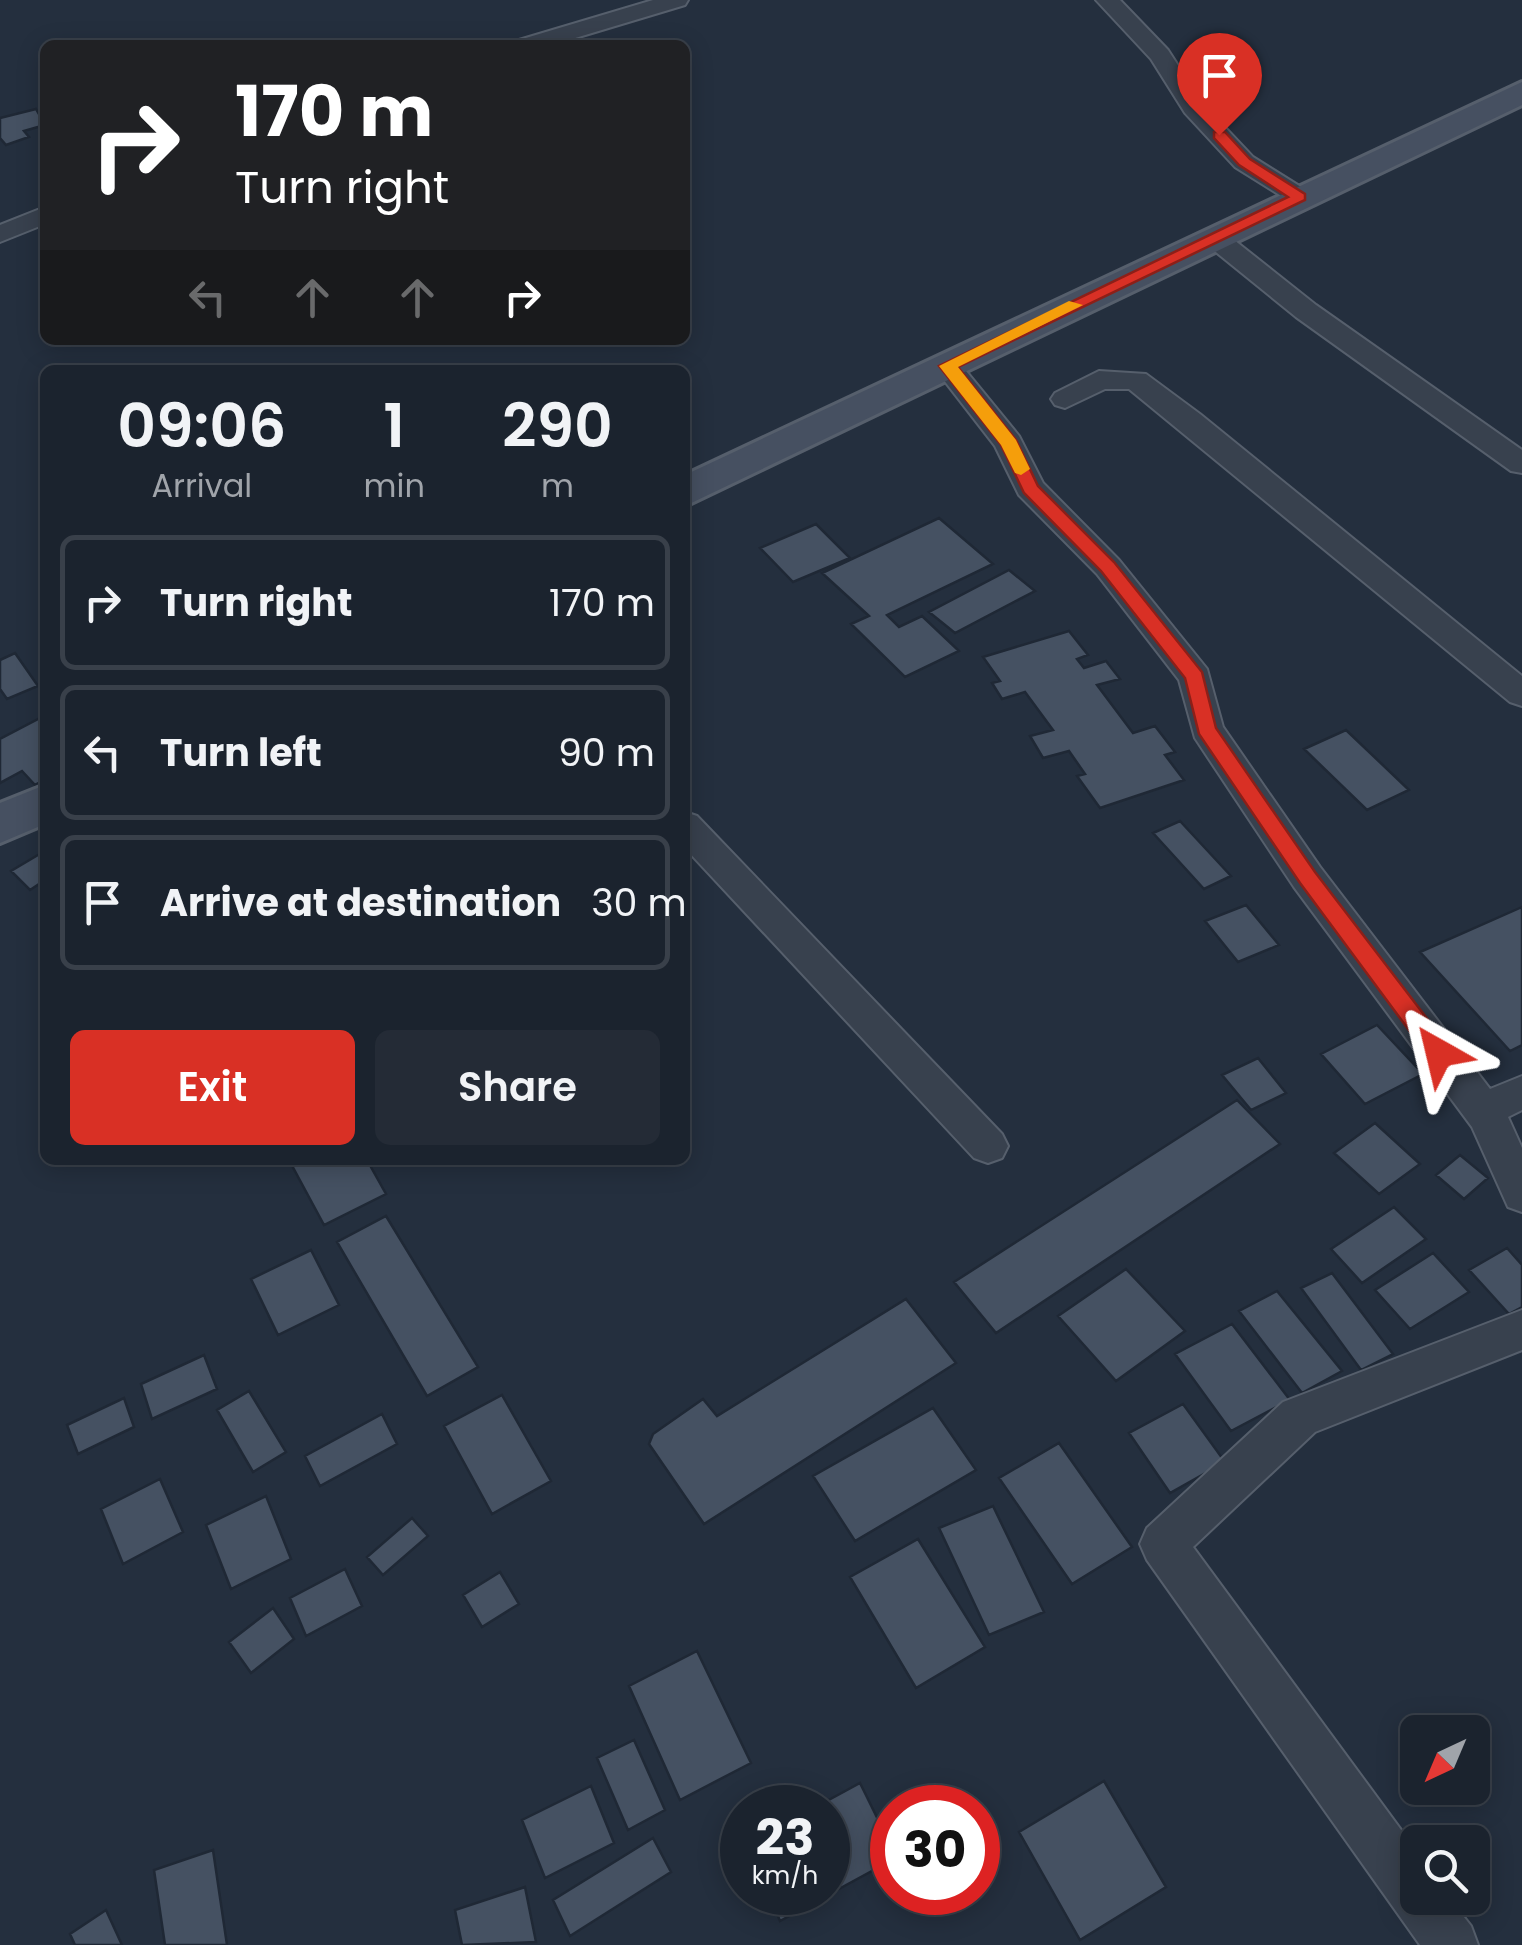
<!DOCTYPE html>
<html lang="en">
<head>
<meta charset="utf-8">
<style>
  body { margin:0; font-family:Poppins,sans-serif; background:#242b36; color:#f1f3f6; height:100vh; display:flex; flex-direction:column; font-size:38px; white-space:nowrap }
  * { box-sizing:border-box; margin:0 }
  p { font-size:32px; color:#a0a4aa }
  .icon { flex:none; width:55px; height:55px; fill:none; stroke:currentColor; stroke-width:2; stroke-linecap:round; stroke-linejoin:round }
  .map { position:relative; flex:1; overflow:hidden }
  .side { position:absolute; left:40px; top:365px; width:650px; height:800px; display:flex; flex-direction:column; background:#1b232e; border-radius:15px; box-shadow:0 5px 25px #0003,0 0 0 2px #39404a }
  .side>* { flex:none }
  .top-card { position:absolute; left:40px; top:40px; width:650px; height:305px; border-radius:15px; box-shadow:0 5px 25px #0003,0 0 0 2px #39404a; background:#202124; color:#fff; overflow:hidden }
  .needle { width:65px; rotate:224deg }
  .fabs { position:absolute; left:1400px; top:1715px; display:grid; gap:20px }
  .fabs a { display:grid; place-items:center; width:90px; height:90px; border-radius:15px; background:#1b232e; box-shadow:0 5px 25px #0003,0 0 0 2px #39404a; font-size:50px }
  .speed { position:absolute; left:720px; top:1785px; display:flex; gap:20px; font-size:50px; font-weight:700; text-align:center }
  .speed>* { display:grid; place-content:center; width:130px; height:130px; border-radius:50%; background:#1b232e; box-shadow:0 5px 25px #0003,0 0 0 2px #39404a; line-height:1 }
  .speed small { font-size:25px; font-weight:400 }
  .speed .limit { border:15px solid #d22; background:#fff; color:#111 }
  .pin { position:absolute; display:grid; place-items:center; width:85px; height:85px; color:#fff; margin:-102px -42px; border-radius:50% 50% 50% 0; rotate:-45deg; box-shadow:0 0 10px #0007 }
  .pin .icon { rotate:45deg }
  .me { position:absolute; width:110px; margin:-55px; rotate:323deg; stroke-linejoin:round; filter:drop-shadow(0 0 8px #0008) }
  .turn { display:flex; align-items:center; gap:35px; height:210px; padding:0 30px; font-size:45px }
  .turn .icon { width:130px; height:130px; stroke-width:2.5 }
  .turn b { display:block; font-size:70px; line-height:85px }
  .lanes { display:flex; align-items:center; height:95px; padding:0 30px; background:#0003; justify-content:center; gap:50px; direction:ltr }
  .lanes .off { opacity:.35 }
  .eta { display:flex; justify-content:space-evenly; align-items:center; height:170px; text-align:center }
  .eta b { font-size:60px; font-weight:600; line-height:70px }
  .cta { display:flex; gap:20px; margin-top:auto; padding:20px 30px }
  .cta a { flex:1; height:115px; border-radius:15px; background:#d93025; color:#fff; font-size:40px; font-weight:600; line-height:115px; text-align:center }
  .cta a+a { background:#242b36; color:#f1f3f6 }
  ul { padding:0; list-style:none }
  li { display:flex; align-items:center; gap:30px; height:135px; margin:0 20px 15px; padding:0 10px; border:5px solid #39404a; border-radius:15px }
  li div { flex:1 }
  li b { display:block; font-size:38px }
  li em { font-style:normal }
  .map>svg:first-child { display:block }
  .building { fill:#455162; stroke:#1f2835; stroke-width:2.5 }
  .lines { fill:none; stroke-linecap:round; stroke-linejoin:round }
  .street-casing { stroke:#565f6c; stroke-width:4 }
  .secondary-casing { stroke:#565f6c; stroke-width:6 }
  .street { fill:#38414e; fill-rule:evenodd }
  .secondary { fill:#465061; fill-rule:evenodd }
  .route { fill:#d93025; stroke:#8d1f18; stroke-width:2.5 }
  .slow { fill:#f59e0b }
</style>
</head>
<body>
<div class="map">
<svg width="1522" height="1945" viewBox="0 0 1522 1945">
  <rect width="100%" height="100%" fill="#242f3e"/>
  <path class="building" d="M36,109l9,16 -21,6 5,6 -23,8 -6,-7v-20z
    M939,518l54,46 -106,51 12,12 23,-11 37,35 -54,26 -54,-53 18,-8 -47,-43z
    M816,524l34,34 -57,24 -33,-34z
    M1009,570l26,21 -80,42 -26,-21z
    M1069,631l19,24 -11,4 7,9 22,-7 14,18 -23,6 36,48 22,-7 20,26 -10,3 19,25 -84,28 -23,-32 8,-2 -16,-23 -26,7 -13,-22 23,-6 -28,-38 -23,7 -10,-16 8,-2 -17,-24z
    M15,653l23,33 -31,13 -7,-10v-29z
    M42,717l3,62 -10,6 -13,-14 -22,12v-44z
    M1346,730l63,60 -42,20 -63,-61z
    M1180,821l51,55 -27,13 -51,-56z
    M43,852l2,28 -15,10 -19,-19z
    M1246,905l33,40 -41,17 -33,-41z
    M1522,907v138l-12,6 -90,-99z
    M1377,1025l46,49 -58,30 -44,-50z
    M1258,1058l28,35 -35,17 -29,-35z
    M1237,1100l43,44 -284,189 -42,-51z
    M1375,1123l45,41 -41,30 -45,-41z
    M1460,1155l28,23 -24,21 -28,-24z
    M289,1160h78l19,34 -62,31z
    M1394,1207l32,32 -64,44 -31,-34z
    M386,1216l92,151 -51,29 -90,-154z
    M1507,1248l15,17v42l-13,7 -40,-44z
    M311,1250l28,55 -61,30 -27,-56z
    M1433,1253l36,39 -59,37 -35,-39z
    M1126,1269l59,62 -69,50 -58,-65z
    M1332,1273l61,81 -32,16 -60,-82z
    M1277,1291l65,80 -40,22 -63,-82z
    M906,1299l50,64 -252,161 -55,-80 4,-10 50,-35 14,17z
    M1232,1324l58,76 -59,31 -56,-77z
    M204,1355l13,34 -65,30 -11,-35z
    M249,1391l37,61 -33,20 -36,-62z
    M502,1395l49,86 -59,33 -48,-88z
    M124,1398l10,29 -56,27 -11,-29z
    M1183,1404l42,58 -55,31 -41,-60z
    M933,1408l43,62 -121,71 -42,-65z
    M382,1414l15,30 -77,42 -15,-30z
    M1059,1443l73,104 -60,37 -73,-106z
    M160,1479l23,53 -60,32 -22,-55z
    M266,1496l25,63 -60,30 -25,-64z
    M993,1506l51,106 -55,23 -50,-107z
    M412,1518l16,18 -45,39 -16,-18z
    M918,1539l67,108 -69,41 -66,-111z
    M345,1569l17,37 -56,30 -16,-38z
    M500,1572l19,32 -37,23 -19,-32z
    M273,1608l21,31 -43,34 -22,-31z
    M697,1651l54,112 -71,37 -51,-114z
    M634,1740l31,70 -37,20 -31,-72z
    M1104,1781l62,106 -86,53 -61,-108z
    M860,1783l32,65v12l-112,61 -12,-29h60v-84h-14z
    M591,1786l23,57 -69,35 -23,-58z
    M653,1838l18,34 -101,64 -17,-36z
    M213,1850l14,95h-62l-11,-75z
    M525,1887l11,55 -74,3 -7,-35z
    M106,1910l16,35h-47l-5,-11z"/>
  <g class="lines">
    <defs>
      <path id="street" d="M653,0h35l-3,5 -133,40h-37l4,-5z
        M1096,0h24l48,50 35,54 50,53 56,35 4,5 -4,5h-18l-56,-35 -50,-54 -34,-54z
        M45,207v17l-45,18v-17z
        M1215,230l9,2 92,73 206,145v23l-11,-2 -215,-154 -90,-73 -4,-6z
        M947,358l10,2 62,76 24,47 76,77 88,109 16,58 97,140 170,222 32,-13v34l-14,7 14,31v64l-14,-5 -36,-80 -178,-240 -99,-149 -16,-58 -82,-106 -78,-79 -24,-49 -62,-80 4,-6z
        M1099,371l47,3 54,40 322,262v30l-12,-4 -381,-313h-24l-40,19 -10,-3 -4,-6 4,-6z
        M685,812l12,4 305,318 6,12 -6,12 -14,5 -14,-5 -289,-310z
        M1522,1310v40l-207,82 -122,115 225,306v45h31l22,28 7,19h-58l-273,-385 -7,-16 7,-16 136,-126z"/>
      <path id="secondary" d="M1522,82v23l-837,401v-31z
        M45,785v39l-45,19v-40z"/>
    </defs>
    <use href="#street" class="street-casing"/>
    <use href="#secondary" class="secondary-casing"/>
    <use href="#street" class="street"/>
    <use href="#secondary" class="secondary"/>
  </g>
  <path class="route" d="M1214,132h11l25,27 55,35v6l-347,167 58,73 22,46 76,76 88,110 14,56 99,144 133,174 3,7 -3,7h-17l-131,-177 -101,-149 -14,-56 -84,-107 -77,-78 -23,-48 -62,-79 349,-169 -49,-32 -25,-27z"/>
  <path class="slow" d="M1069,301l14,4 -125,62 58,73 14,29 -9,6 -6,-2 -14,-28 -62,-79z"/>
</svg>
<div class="fabs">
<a><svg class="needle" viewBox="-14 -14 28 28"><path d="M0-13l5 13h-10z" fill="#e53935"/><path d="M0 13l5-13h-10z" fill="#a0a4aa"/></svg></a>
<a><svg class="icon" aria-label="search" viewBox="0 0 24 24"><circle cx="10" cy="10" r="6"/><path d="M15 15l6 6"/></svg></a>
</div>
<div class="speed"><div>23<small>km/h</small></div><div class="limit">30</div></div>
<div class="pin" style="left:1219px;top:135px;background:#d93025"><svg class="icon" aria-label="arrive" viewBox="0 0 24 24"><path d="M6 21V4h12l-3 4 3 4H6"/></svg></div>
<svg class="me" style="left:1439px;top:1053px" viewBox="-20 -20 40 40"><path d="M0-17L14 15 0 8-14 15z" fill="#d93025" stroke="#fff" stroke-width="4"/></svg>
<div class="top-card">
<div class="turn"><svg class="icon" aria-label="right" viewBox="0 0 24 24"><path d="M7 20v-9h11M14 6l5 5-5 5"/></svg><div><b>170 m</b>Turn right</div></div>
<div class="lanes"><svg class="icon off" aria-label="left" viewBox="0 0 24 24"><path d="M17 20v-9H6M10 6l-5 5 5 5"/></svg><svg class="icon off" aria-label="ahead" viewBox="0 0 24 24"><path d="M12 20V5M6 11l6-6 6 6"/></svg><svg class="icon off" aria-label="ahead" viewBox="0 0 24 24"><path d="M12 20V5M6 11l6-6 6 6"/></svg><svg class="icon" aria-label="right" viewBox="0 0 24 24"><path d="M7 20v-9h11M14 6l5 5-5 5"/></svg></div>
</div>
<section class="side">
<div class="eta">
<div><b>09:06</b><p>Arrival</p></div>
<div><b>1</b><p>min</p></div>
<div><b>290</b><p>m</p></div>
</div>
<ul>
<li><svg class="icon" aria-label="right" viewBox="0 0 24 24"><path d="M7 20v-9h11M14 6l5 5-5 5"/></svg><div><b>Turn right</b></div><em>170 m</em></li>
<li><svg class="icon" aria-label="left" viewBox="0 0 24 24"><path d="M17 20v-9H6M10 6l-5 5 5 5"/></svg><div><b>Turn left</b></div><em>90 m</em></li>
<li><svg class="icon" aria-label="arrive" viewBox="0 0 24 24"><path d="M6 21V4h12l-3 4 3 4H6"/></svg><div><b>Arrive at destination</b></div><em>30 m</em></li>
</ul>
<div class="cta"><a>Exit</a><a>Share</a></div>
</section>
</div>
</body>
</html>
